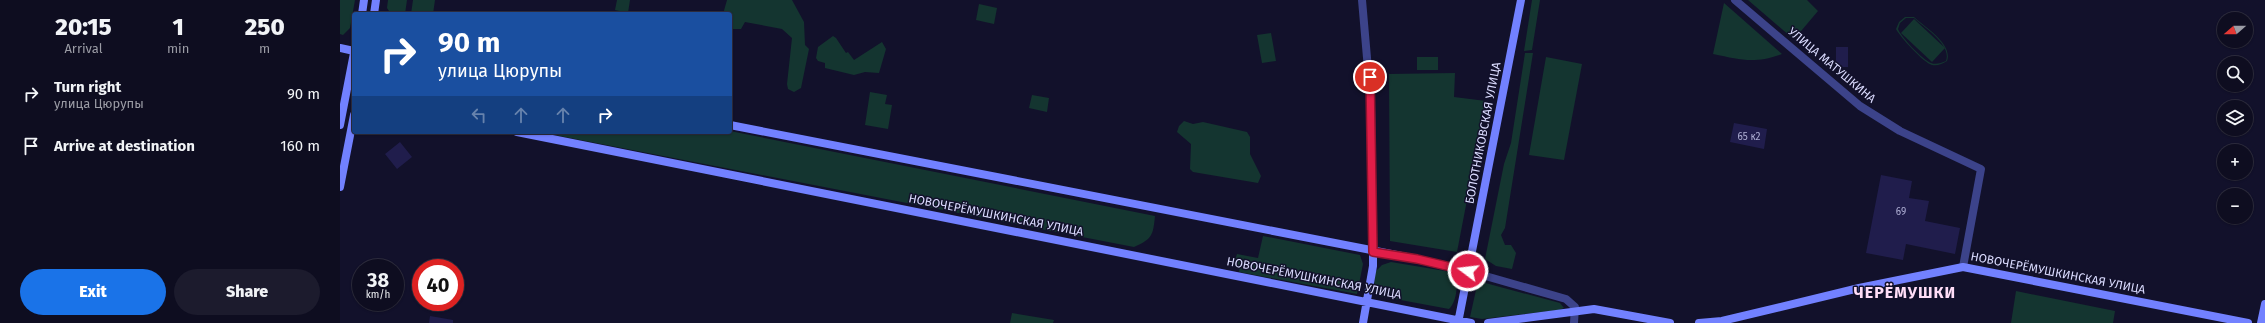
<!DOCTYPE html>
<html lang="en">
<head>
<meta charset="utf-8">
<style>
  body { margin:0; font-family:"Fira Sans",sans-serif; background:#1c1b2d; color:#f1f3f6; height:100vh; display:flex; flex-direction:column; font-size:15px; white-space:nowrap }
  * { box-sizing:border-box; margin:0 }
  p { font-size:13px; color:#9b9ca5 }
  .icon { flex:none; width:22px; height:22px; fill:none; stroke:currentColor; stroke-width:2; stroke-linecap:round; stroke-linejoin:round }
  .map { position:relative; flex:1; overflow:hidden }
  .panel { display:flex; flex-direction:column; background:#0e0d20; width:340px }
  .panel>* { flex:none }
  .banner { position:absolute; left:12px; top:12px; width:380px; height:122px; border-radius:4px; box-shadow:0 1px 3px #0004,0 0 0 1px #2e2d3e; background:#1a4fa0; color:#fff; overflow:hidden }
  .needle { width:26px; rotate:250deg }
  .controls { position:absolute; left:1877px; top:12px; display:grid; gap:8px }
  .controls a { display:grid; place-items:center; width:36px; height:36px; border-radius:50%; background:#0e0d20; box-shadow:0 1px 3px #0004,0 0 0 1px #2e2d3e; font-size:20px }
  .speed { position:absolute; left:12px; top:259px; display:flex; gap:8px; font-size:20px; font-weight:700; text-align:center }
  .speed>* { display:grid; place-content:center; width:52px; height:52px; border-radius:50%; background:#0e0d20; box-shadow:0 1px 3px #0004,0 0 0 1px #2e2d3e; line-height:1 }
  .speed small { font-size:10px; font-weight:400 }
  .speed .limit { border:6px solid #d22; background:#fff; color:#111 }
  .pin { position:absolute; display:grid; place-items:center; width:34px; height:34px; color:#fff; margin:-17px; border:2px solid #fff; border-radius:50%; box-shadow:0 1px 4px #0007 }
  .me { position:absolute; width:44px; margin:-22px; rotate:285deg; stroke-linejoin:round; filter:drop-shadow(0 0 3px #0008) }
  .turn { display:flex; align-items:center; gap:14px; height:84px; padding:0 20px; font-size:18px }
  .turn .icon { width:52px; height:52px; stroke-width:2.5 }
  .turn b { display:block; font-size:28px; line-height:34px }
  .lanes { display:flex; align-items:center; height:38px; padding:0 20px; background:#0003; justify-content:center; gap:20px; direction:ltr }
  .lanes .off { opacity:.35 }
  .eta { display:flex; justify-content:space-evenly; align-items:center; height:68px; text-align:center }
  .eta b { font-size:24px; font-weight:800; line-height:28px }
  .button { display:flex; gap:8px; margin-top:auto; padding:8px 20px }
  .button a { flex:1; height:46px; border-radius:24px; background:#1a73e8; color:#fff; font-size:16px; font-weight:800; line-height:46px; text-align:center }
  .button a+a { background:#1c1b2d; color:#f1f3f6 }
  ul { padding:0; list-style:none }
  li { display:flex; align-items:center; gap:12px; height:52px; padding:0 20px }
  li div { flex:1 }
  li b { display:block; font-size:15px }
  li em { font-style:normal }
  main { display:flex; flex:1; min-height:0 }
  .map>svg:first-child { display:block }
  .green { fill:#143530; fill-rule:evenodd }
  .building { fill:#201d4c }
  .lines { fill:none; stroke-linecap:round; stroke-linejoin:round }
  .street { stroke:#3c438a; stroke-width:8 }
  .secondary { stroke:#7281ff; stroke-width:8 }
  .route-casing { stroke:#92132f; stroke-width:10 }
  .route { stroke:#e11d48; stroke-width:7 }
  .labels { text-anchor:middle; stroke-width:3; stroke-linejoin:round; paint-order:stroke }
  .number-label { font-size:10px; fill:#acacd2 }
  .street-label { font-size:12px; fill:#dbdcff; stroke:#12112b }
  .district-label { font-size:16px; font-weight:bold; letter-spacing:1px; fill:#ffddf7; stroke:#12112b }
</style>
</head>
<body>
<main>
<section class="panel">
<div class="eta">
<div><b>20:15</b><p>Arrival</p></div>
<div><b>1</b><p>min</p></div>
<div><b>250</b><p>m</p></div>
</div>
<ul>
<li><svg class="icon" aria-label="right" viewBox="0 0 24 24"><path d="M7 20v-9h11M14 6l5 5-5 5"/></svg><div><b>Turn right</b><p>улица Цюрупы</p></div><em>90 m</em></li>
<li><svg class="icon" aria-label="arrive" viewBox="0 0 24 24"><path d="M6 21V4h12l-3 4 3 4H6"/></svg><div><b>Arrive at destination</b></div><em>160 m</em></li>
</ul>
<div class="button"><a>Exit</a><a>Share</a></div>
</section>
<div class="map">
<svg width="1925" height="323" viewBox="0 0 1925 323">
  <rect width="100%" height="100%" fill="#12112b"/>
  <path class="green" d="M0,0h15l-5,28 -7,7 -3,-1z
    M48,0h19l-2,14h-14l-4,-6z
    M73,0h22l-2,14h-22z
    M277,0h13l-2,13 -13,-3z
    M387,0h65l12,22 1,23 4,4 -8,39 -7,4 -6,-3 -1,-5 5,-46 -10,-9 -37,-7 -4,7h-11v-15h-7z
    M1192,0h8l-8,50 -8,1z
    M1408,0h59l11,11 -22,26 -6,-1z
    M1384,3l58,51c-28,10 -40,6 -69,0z
    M639,4l18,4 -3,16 -18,-4z
    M1565,17h9c12,11 39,27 33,44 -5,3 -9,5 -15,4 -8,-2 -32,-28 -36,-36l3,-7zM1566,18h8c11,10 38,27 32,43 -5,2 -10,4 -15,2 -8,-3 -30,-26 -33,-34l2,-6z
    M1574,19l31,29 -13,14 -31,-29z
    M931,33l5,28 -14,2 -5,-28z
    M493,36l3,2 10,15 2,-1 6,8 28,-18 4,7 -7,24 -14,-1 -11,3 -29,-7v-5l-7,-2 -2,-3 2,-11z
    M1185,53h8l-28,175 -4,7 4,10h6l5,8 -4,16 -16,-3 -11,-7 19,-95 7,-21z
    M1077,57h21v13h-21z
    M1206,57l36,7 -18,96 -35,-5z
    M1115,73l-1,24 32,4 -29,151 -67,-11 -1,-167z
    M530,92l17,3 -2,9 7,1 -4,24 -23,-4z
    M692,95l17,3 -2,14 -18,-4z
    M844,121l9,3 10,-2 44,10 3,5v17l11,22 -3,7 -65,-11 -3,-3 1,-25 -14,-12 2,-6z
    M390,131l425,85c-2,20 -3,23 -21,31l-595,-115z
    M923,236l97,19 3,9 -6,30 -118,-22 1,-7 -6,-1 3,-10 21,4z
    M1051,262l60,10c9,8 6,29 -2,37l-70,-13 -5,-6 1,-18 7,-7z
    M1138,281l82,22 4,5 -5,2 -77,9 -12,-2z
    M1676,291l99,20 -2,12h-102z
    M672,313l42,7 -1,3h-43z"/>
  <path class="building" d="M1496,47h12v20h-12z
    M1394,123l33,6 -3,20 -34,-7z
    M60,142l12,15 -15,12 -12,-15z
    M1541,175l31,6 -3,17 20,3 -4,20 35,7 -5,26 -49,-10 -3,16 -37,-7z
    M90,316l23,4v3h-24z"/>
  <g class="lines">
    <path class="street" d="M1022,0l9,104 2,148
      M1395,0l125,106 40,25 81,38 -18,98
      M1128,271l98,28 9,8 -1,16"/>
    <path class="secondary" d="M22,14l2,-14
      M34,14l2,-14
      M0,48l14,3
      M0,125l14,-72
      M390,125l687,134 51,12
      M177,132l954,191
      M0,187l14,-72
      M1023,323l10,-57v-14
      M1118,323l63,-323
      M1148,323l106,-14 76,14
      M1359,323l23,-2 137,-33 104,-21 285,56
      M1921,323l4,-19"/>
  </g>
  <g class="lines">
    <defs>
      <path id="route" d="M1030,77l3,175 44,7 51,12"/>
    </defs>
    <use href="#route" class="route-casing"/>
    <use href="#route" class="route"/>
  </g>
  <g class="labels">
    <g class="number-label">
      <text x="1409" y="140">65 к2</text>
      <text x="1561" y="215">69</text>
    </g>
    <g class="street-label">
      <text transform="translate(1492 65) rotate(40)" y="4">УЛИЦА МАТУШКИНА</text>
      <text transform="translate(1143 133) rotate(-79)" y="4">БОЛОТНИКОВСКАЯ УЛИЦА</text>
      <text transform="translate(656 215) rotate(11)" y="4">НОВОЧЕРЁМУШКИНСКАЯ УЛИЦА</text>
      <text transform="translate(1718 273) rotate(11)" y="4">НОВОЧЕРЁМУШКИНСКАЯ УЛИЦА</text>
      <text transform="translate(974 278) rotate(11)" y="4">НОВОЧЕРЁМУШКИНСКАЯ УЛИЦА</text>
    </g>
    <g class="district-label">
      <text x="1565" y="298">ЧЕРЁМУШКИ</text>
    </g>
  </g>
</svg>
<div class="controls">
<a><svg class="needle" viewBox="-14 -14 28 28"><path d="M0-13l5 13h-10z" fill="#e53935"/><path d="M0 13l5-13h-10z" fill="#9b9ca5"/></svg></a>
<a><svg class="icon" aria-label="search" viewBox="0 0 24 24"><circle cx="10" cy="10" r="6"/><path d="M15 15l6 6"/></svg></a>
<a><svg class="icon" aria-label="layers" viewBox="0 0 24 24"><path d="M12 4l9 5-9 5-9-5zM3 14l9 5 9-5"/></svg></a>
<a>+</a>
<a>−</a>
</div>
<div class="speed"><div>38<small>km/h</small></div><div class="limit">40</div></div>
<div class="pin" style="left:1030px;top:77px;background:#d93025"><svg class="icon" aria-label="arrive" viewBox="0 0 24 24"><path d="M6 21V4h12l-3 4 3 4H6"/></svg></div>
<svg class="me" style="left:1128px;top:271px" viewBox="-20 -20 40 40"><circle r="17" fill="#e11d48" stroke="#fff" stroke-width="3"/><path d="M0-11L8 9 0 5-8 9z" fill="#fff"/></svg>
<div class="banner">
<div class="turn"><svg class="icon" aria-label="right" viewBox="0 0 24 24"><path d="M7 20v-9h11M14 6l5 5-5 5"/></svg><div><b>90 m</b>улица Цюрупы</div></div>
<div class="lanes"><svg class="icon off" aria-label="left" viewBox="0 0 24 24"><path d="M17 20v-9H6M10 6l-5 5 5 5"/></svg><svg class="icon off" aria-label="ahead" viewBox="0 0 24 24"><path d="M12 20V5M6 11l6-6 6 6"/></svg><svg class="icon off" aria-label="ahead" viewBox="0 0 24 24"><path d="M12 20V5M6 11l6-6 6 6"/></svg><svg class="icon" aria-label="right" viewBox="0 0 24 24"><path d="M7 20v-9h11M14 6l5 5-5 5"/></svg></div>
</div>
</div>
</main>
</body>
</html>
